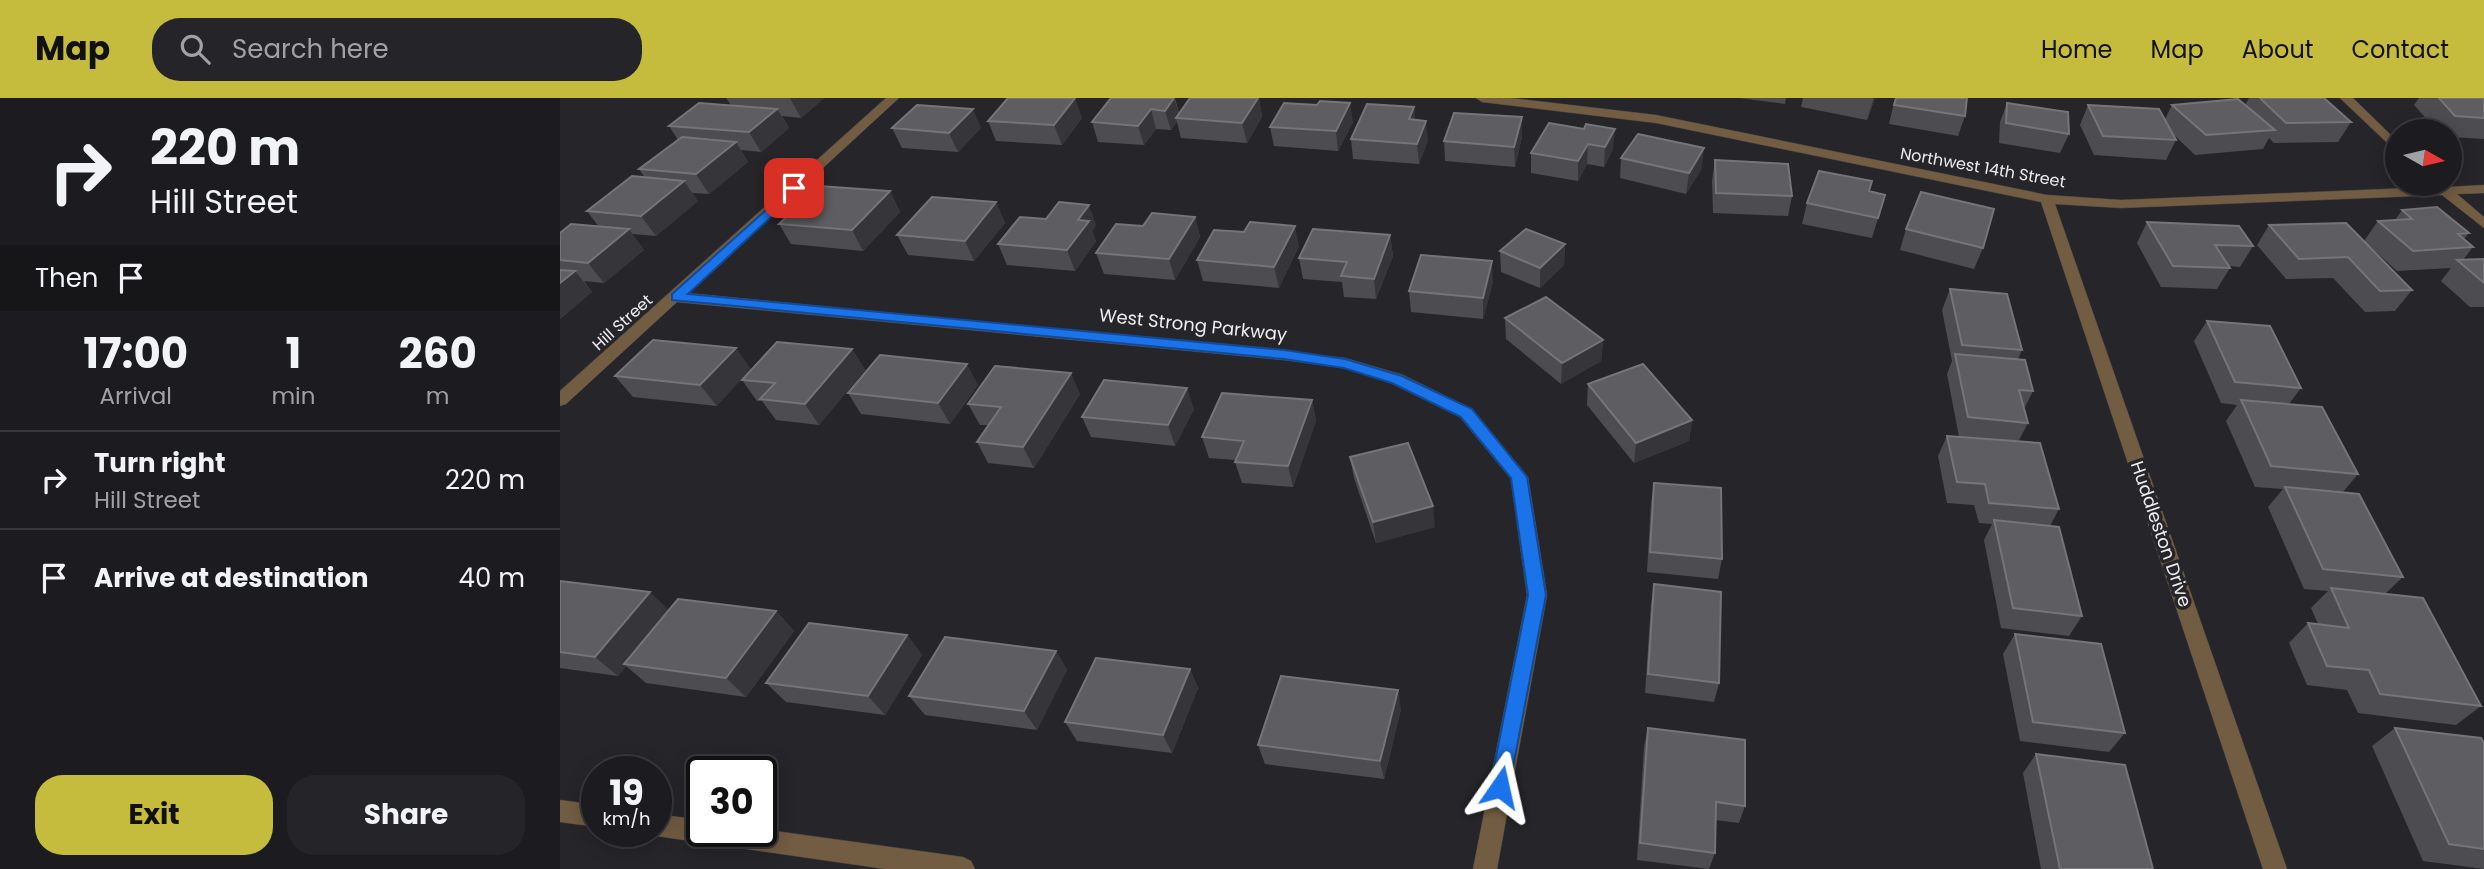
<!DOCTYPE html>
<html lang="en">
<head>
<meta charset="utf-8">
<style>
  body { margin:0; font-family:Poppins,sans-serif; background:#252529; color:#f1f3f6; height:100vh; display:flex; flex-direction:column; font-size:26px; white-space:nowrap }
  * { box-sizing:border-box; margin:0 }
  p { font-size:23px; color:#a0a1a5 }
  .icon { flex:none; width:38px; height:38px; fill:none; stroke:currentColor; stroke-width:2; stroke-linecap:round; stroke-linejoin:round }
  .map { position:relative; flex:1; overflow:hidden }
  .drawer { display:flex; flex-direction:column; background:#1c1c20; width:560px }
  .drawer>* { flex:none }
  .guide { background:#1c1c20; color:#f1f3f6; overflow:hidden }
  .needle { width:46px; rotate:98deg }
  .tools { position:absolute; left:1825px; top:21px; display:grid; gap:14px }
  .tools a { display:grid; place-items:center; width:77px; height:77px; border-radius:50%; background:#1c1c20; box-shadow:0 4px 18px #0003,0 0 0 2px #3a3a3e; font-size:35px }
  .speed { position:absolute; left:21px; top:658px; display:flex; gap:14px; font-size:35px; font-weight:700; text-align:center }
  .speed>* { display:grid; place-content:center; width:91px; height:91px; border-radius:50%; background:#1c1c20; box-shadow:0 4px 18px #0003,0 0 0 2px #3a3a3e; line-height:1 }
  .speed small { font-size:18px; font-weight:400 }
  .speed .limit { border:4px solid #111; border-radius:10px; background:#fff; color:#111 }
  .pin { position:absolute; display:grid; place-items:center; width:60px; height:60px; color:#fff; margin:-30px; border-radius:14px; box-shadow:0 4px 10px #0006 }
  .me { position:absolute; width:77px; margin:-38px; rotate:11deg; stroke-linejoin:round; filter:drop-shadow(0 0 5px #0008) }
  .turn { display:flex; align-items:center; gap:24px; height:147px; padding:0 35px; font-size:32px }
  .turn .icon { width:91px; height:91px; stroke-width:2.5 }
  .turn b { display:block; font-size:49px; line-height:60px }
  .then { display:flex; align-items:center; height:66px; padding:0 35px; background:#0003; gap:14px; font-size:26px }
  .eta { display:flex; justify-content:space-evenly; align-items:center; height:119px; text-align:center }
  .eta b { font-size:42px; font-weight:700; line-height:49px }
  .button { display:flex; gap:14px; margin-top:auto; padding:14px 35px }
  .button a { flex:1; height:80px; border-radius:28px; background:#c5bc3d; color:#111; font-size:28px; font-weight:700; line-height:80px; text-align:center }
  .button a+a { background:#252529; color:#f1f3f6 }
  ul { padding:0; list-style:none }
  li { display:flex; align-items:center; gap:21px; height:98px; padding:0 35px; border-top:2px solid #3a3a3e }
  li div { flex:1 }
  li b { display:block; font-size:26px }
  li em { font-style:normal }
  header { display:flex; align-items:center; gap:42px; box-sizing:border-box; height:98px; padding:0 35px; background:#c5bc3d; color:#111 }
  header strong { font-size:33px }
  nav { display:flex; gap:38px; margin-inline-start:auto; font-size:24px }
  .search { width:490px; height:63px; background:#252529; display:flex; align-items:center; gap:18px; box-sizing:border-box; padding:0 24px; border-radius:28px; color:#a0a1a5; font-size:26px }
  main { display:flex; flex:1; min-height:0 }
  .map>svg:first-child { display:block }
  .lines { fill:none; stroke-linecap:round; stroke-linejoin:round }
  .minor-casing { stroke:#424246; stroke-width:1 }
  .minor { fill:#725c42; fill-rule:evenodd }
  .wall { fill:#4d4c50 }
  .shaded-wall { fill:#36363a }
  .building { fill:#5e5d61; stroke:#757478; stroke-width:2 }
  .route { fill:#1a73e8; stroke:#114b97; stroke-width:2 }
  .labels { text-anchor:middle; stroke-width:7; stroke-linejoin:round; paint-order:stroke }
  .far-street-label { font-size:16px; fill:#ededf0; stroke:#26262a }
  .street-label { font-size:18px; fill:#ededf0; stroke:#26262a }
</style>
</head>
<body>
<header>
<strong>Map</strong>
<div class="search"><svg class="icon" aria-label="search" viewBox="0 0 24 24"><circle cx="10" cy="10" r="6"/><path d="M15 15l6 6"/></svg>Search here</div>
<nav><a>Home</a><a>Map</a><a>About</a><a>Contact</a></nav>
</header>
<main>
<section class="drawer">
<div class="guide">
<div class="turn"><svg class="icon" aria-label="right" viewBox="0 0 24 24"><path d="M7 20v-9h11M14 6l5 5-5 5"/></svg><div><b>220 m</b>Hill Street</div></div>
<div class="then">Then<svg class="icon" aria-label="arrive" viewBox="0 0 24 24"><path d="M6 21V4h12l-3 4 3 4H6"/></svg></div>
</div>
<div class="eta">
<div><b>17:00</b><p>Arrival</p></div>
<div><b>1</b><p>min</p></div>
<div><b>260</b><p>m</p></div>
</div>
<ul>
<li><svg class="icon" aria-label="right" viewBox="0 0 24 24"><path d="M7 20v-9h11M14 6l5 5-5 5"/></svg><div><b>Turn right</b><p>Hill Street</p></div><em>220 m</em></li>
<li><svg class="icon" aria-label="arrive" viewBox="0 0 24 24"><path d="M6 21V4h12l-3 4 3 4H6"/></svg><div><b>Arrive at destination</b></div><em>40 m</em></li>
</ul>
<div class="button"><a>Exit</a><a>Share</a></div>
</section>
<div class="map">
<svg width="1924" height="771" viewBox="0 0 1924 771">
  <rect width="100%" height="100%" fill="#26262a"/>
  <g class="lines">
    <defs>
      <path id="minor" d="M326,0h13l-212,195 658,65 58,17 69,34 56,68 19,118 -50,274h-24l54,-274 -16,-116 -51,-62 -69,-34 -47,-15 -60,-8 -607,-58 -111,102 -6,2v-15z
        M916,0h35l145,17 391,80 74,5 313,-13 1,-3 13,3 36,-2v8l-27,1 27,23v11l-42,-33 -321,13 -66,-4 232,665h-24l-222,-667 -385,-79 -174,-21z
        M1780,0h13l45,44v11z
        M0,702l37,5v22l-37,-5z
        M96,716l46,6v11h59v-2l202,28 8,4 4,8h-90l-229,-33 -9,-5h9z"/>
    </defs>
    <use href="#minor" class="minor-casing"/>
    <use href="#minor" class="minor"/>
  </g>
  <path class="wall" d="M166,0h98l-23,20 -19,-2 7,12 -28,24 -20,-2 7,12 -39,32 -17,-1 6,8 -42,35 -24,-2 12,16 -40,33 -20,-2 8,11 -32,27v-86l39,-6 -12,-16 58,-33 -6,-9 39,-29 -9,-14 62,-21z
    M551,0h64l4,15 80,-15 3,19 -15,26 -66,-5 -4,-16 -6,8 -15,-1 -12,16 -46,-3 -6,-20z
    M1179,0h47l-1,6z
    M1243,0h72l-8,22 -66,-13z
    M1335,0h72l-2,18 -7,20 -69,-12z
    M1689,0h75l27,24 -13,20 -64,1 -5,-5 -6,11 -68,6 -21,-20 2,5 -10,20 -72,-5 -14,-30 8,-20 77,14 7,-14h73z
    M1859,0h65v41l-34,-2v-6h-13l-23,-26z
    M1447,5l62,31 -9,19 -61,-10 1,-21z
    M757,7l36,17 -15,29 -64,-5 -4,-19z
    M854,9l1,13 13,20 -9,24 -66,-5 -2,-20z
    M522,20l-20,27 -66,-4 -8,-20z
    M989,25l64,26 -9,18 -17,-3 -9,17 -47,-8v-20z
    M332,30h89l-23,24 -56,-4z
    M962,39l-7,30 -70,-6 -1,-20z
    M1061,60l81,10 -16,26 -66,-16z
    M1155,62l77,36 -4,20 -75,-3 -1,-32z
    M330,93l10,21 -37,39 -72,-7 -12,-20z
    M1309,93l16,4 -13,43 -70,-14 5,-21z
    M436,104l9,21 -31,38 -66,-6 -11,-20z
    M1842,112l67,23 -5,6 9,8 -10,13 21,-1v48h-14l-29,-26 10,-13 -54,3 -32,-29 47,48 -17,21 -30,1 -32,-34 -47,1 -29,-34 12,-20 95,16 14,-20 17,-1z
    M635,119l5,20 -25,43 -71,-6 -8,-21 47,-27z
    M1587,124l106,24 -13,21 -11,-1 1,2 -13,21 -56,-2 -24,-44z
    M536,127l-4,6 4,10 -21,30 -68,-6 -9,-21z
    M1346,131l77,19 -9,21 -74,-19z
    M830,137l3,21 -17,43 -32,-2 -2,-15 -39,-3 -4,-21z
    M1005,146l-1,21 -24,23 -39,-16 -1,-21z
    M739,148l-20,42 -76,-7 -6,-21z
    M933,184l-10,37 -72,-7 -2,-21z
    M1390,191l72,61 -4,9 15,32 -9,18 4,14 -10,19 41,67 -9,17 32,90 -13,20 -68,-8 -17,-88 8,-16 -13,-1 -5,-18 -27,-2 -9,-47 9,-20 12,1 -12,-63 5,-13 -10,-51z
    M945,220l98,22 -2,21 -40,23 -55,-45z
    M1647,223l94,67 -12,16 69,70 -15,18 60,85 -18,17 96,112 -25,19 -98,-12 -11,-23 -40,-5 -18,-42 19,-20 10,1 -7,-16 17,-17 -24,-2 -36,-82 15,-18 -28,-2 -29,-66 11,-16 -16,-2 -27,-62z
    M176,250l-19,58 -84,-9 -18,-21z
    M292,251l13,21 -46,55 -43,-5 -14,-19h-5l-15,-21z
    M1028,286l104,36 -3,21 -55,22 -47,-58z
    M418,287l-28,39 -89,-10 -13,-21z
    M520,296l-46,74 -46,-5 -11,-21 11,-17h-8l-12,-21z
    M752,302l4,21 -23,66 -51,-4 -7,-21 1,-2 -27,-2 -7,-21z
    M634,311l-19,37 -84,-9 -9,-20z
    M790,359l85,70 -59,16 -22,-65z
    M1094,385l68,76 -4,20 -71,-7 4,-69z
    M0,483l109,29 107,1 18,20 -48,66 -100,-14 -20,-17 -8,10 -58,-8z
    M1094,486l65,99 -5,19 -69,-9 6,-89z
    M1455,536l110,99 -16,19 -89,-11 -17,-87z
    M347,537l15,20 -37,60 -99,-13 -20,-19z
    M496,553l11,19 -30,60 -112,-15 -16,-19z
    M630,571l8,19 -26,65 -95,-12 -12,-19z
    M841,611l-17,70 -119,-15 -7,-19z
    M1088,630l97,78 -6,17 -24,-3v33l-6,16 -72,-9 7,-114z
    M1835,630l89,15v126l-61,-8 -51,-115z
    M1476,656l117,115h-112l-18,-96z"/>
  <path class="shaded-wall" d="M230,0h34l-23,20z
    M515,0l7,20 -20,27 -8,-20z
    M614,0l6,19 -4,1 1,4 -6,8 -6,-19z
    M699,0l3,19 -15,26 -5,-20z
    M1313,0h2l-8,22 6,-20z
    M790,5l3,19 -15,29 -2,-20z
    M854,9l2,20 -7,-8z
    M217,11l12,19 -28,24 -12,-20z
    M413,11l8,19 -23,24 -9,-19z
    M591,11l5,20 -12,16 -6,-19z
    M962,19v20l-7,30 -1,-20z
    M866,23l2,19 -9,24 -2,-20z
    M1055,31l-2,20 -9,18 1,-20z
    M176,44l12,20 -39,32 -13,-20z
    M1028,46l-1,20 -9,17v-20z
    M1144,50l-2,20 -16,26 3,-21z
    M124,83l14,20 -42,35 -15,-20z
    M330,93l10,21 -37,39 -11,-21z
    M436,104l9,21 -31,38 -9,-20z
    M529,107l7,20 -4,6 4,10 -21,30 -8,-21 11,-30z
    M635,119l5,20 -25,43 -6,-21z
    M735,128l4,20 -20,42 -5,-21z
    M69,131l15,21 -40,33 -16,-20z
    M830,137l3,21 -17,43 -2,-20z
    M1005,146l-1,21 -24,23v-20z
    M932,163l1,21 -10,37v-21z
    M15,173l17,21 -32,27v-36z
    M1043,242l-2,21 -40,23 1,-21z
    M176,250l15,21 -34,37 -17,-21z
    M292,251l13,21 -46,55 -14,-21z
    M407,266l11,21 -28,39 -12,-21z
    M511,275l9,21 -46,74 -11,-21z
    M627,290l7,21 -19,37 -7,-21z
    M752,302l4,21 -23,66 -5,-21z
    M1132,322l-3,21 -55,22 2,-20z
    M873,408l2,21 -59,16 -3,-21z
    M90,494l21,20 -47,52 2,2 -8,10 -23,-19z
    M216,513l18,20 -48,66 -20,-19z
    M347,537l15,20 -37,60 -17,-19z
    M496,553l11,19 -30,60 -13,-19z
    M630,571l8,19 -26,65 -9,-18z
    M838,592l3,19 -17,70 -4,-18z"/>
  <path class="building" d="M448,0h67l-21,27 -66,-4z
    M551,0h63l-9,13 -14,-2 -13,17 -46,-4z
    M630,0h68l-16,25 -66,-5z
    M1336,0h71l-2,18 -71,-11z
    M1700,0h64l27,24 -65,1z
    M1879,0h45v20l-29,-2z
    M1678,1l37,31 -69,5 -34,-30z
    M760,3l30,2 -14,28 -66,-4 14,-24 33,2z
    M139,5l78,6 -28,23 -80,-6z
    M1447,5l61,9 1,22 -63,-11z
    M807,6l47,3 -5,12 17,2 -9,23 -66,-5z
    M357,7l56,4 -24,24 -57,-5z
    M1528,7l71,4 17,31 -73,-4z
    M894,15l68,4 -8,30 -70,-6z
    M989,25l35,6 2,-5 29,5 -10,18 -17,-3 -10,17 -47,-8z
    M1078,36l66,14 -15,25 -68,-15z
    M122,39l54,5 -40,32 -57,-5z
    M1155,62l73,4 4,32 -76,-3z
    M1259,73l53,10 -3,10 16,4 -7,23 -71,-15z
    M72,78l52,5 -43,35 -54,-5z
    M259,88l71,5 -38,39 -73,-6z
    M1361,94l73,17 -11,39 -77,-19z
    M372,99l64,5 -31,39 -68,-6z
    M499,104l30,3 -11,15 11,1 -22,29 -69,-6 22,-27 26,2z
    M1877,109l32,26 -11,1 15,13 -60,4 -35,-30 34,-2 -10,-9z
    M592,115l43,4 -26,42 -73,-6 20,-29 27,2z
    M690,124l45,4 -21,41 -77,-7 17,-30 30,2z
    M1587,124l92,4 14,20 -38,-1 15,23 -57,-2z
    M1786,125l66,67 -32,1 -32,-34 -49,2 -30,-34z
    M11,126l58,5 -41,34 -28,-3v-27z
    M753,131l77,6 -16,44 -33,-3 6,-14 -48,-4z
    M966,131l39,15 -25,24 -40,-17z
    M861,157l71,6 -9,37 -74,-7z
    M1924,161v24l-27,-23z
    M0,172l15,1 -15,12z
    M1390,191l57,5 15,56 -60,-5z
    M986,199l57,43 -41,23 -57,-45z
    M1647,223l63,5 31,62 -66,-6z
    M93,242l83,8 -36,37 -85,-9z
    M217,244l75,7 -47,55 -45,-5 15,-16 -33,-3z
    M1395,256l70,6 8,31 -14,-1 9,33 -60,-6z
    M320,257l87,9 -29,39 -90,-10z
    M1083,266l49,56 -56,23 -48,-59z
    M435,268l76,7 -48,74 -46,-5 24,-35 -33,-3z
    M544,282l83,8 -19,37 -86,-8z
    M662,295l90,7 -24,66 -53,-4 9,-21 -42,-4z
    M1681,302l81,7 36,67 -87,-8z
    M1387,338l93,7 19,66 -70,-6 -4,-19 -28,-2z
    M848,345l25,63 -60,16 -23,-65z
    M1094,385l67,5 1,71 -72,-7z
    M1725,389l74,7 44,83 -80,-8z
    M1434,422l65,7 23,89 -69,-8z
    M0,483l90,11 -55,65 -35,-5z
    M1094,486l67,8 -2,91 -71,-9z
    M1771,490l92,10 58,108 -101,-12 -11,-24 -42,-4 -19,-43 41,5z
    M118,501l98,12 -50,67 -102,-14z
    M249,525l98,12 -39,61 -102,-13z
    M1455,536l86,10 24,89 -92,-11z
    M385,539l111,14 -32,60 -115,-15z
    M536,560l94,11 -27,66 -98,-13z
    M721,578l117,14 -18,71 -122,-16z
    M1088,630l97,12v66l-29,-4 -1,51 -75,-10z
    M1835,630l86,10 3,5v106l-35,-5z
    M1476,656l89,11 28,104h-93z"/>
  <path class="route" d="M234,87l5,1v5l-111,103 596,56 61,9 57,17 70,33 55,68 19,118 -38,198 -8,3 -7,-3 -3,-6 38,-192 -17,-117 -50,-61 -69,-34 -48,-15 -60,-9 -612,-59v-6z"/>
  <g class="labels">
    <g class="far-street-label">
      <text transform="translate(1423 69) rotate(10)" y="6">Northwest 14th Street</text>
      <text transform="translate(62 224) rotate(-42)" y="6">Hill Street</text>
    </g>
    <g class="street-label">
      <text transform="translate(633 227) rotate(6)" y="6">West Strong Parkway</text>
      <text transform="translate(1601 436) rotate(71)" y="6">Huddleston Drive</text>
    </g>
  </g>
</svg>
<div class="tools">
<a><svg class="needle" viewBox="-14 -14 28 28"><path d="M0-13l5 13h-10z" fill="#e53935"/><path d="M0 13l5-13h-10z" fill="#a0a1a5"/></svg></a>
</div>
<div class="speed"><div>19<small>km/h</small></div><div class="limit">30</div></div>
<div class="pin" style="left:234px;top:90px;background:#d93025"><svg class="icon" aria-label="arrive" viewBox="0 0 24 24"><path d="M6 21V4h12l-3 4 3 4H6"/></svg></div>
<svg class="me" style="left:940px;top:689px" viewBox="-20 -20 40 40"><path d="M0-17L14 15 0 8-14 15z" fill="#1a73e8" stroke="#fff" stroke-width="4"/></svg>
</div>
</main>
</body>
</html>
